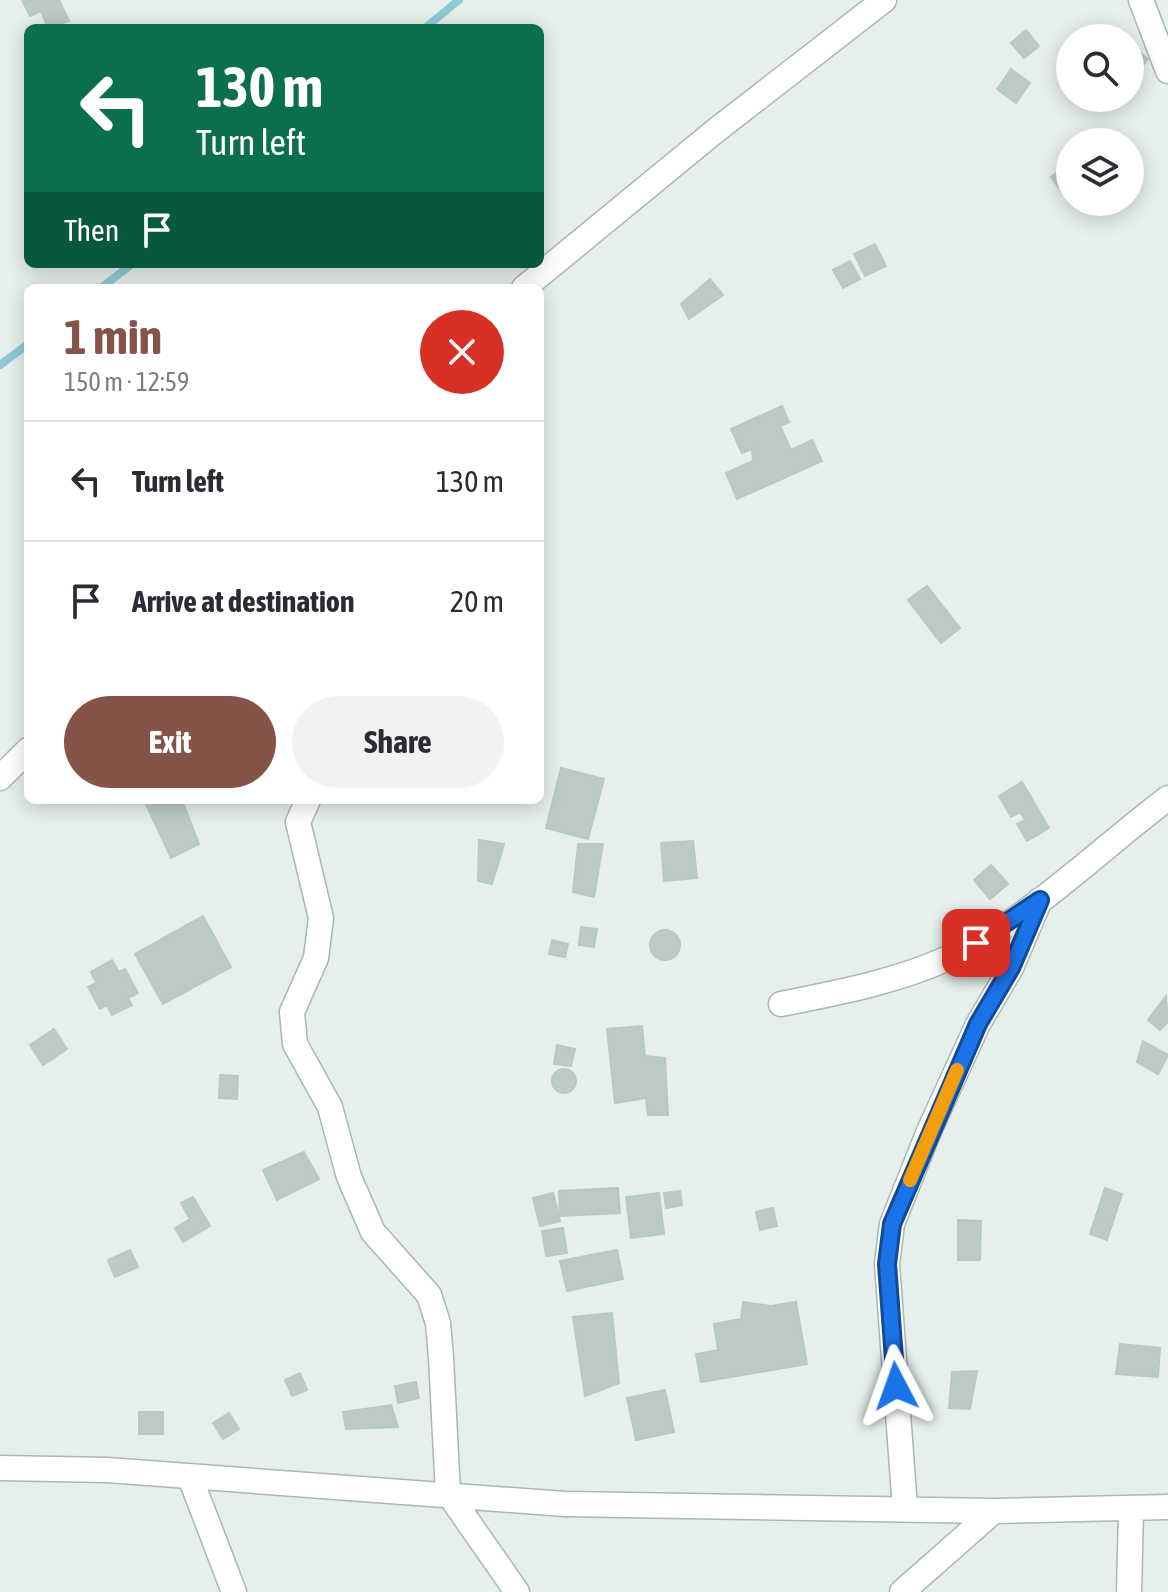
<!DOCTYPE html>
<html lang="en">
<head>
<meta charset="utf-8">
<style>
  body { margin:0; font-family:"Asap Condensed",sans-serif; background:#f2f2f3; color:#2b2b33; height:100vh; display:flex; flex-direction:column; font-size:30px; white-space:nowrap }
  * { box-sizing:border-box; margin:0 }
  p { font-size:26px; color:#7c7c81 }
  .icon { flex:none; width:44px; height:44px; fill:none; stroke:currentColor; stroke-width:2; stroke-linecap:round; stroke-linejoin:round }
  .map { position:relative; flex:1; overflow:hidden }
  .panel { position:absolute; left:24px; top:284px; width:520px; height:520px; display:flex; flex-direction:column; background:#fff; border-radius:12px; box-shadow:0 4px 20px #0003 }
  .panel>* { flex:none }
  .hud { position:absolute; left:24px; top:24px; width:520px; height:244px; border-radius:12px; box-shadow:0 4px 20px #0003; background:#0b6e4f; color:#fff; overflow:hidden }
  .buttons { position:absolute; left:1056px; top:24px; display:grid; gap:16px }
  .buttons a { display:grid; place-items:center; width:88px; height:88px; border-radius:50%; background:#fff; box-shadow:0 4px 20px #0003; font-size:40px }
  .pin { position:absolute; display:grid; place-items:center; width:68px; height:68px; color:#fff; margin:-34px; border-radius:16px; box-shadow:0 4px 12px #0006 }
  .me { position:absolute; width:88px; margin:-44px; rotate:356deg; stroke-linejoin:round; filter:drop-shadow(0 0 6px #0008) }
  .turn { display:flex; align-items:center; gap:28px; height:168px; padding:0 40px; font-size:36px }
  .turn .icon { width:104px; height:104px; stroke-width:2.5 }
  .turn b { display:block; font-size:56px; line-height:68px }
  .then { display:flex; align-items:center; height:76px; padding:0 40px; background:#0003; gap:16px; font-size:30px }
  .round { display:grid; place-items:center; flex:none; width:84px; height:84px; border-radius:42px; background:#f2f2f3 }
  .summary { display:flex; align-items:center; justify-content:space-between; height:136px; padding:0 40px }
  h1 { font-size:48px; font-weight:700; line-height:60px; color:#855347 }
  .button { display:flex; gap:16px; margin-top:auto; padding:16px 40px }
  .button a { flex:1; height:92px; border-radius:48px; background:#855347; color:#fff; font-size:32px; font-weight:700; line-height:92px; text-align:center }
  .button a+a { background:#f2f2f3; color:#2b2b33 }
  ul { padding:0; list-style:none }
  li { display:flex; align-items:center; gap:24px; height:120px; padding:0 40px; border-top:2px solid #e1e1e2 }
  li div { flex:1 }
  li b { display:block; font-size:30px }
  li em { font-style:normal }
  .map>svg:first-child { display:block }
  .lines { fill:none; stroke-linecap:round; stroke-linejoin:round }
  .stream { stroke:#8ec9d4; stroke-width:8 }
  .building { fill:#bbcac4; stroke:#b8c9c2; stroke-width:2 }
  .minor-casing { stroke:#a8b8b2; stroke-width:27 }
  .minor { stroke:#fff; stroke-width:24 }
  .route-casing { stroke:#114b97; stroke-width:20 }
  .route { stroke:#1a73e8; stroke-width:14 }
  .slow { stroke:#f59e0b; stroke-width:14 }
</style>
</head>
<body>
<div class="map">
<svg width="1168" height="1592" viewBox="0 0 1168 1592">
  <rect width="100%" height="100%" fill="#e6efeb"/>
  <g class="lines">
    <path class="stream" d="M425,28l34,-28
      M101,288l31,-24
      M0,365l28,-21"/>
  </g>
  <path class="building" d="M22,0h37l10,21 -21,7 -7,-17 -11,5z
    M1026,30l13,16 -15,12 -13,-15z
    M1130,44l18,15 -14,16 -4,-3z
    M1011,69l19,14 -14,20 -19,-14z
    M1070,163v38l-1,1 -18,-25z
    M875,244l11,22 -21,10 -11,-22z
    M850,261l10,18 -17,9 -10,-18z
    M710,279l13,16 -34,24 -8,-15z
    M782,406l7,16 -9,4 11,24 21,-10 10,21 -85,38 -11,-26 27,-12 -1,-12 -10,4 -11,-24z
    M927,586l33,42 -19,15 -33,-43z
    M561,768l43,11 -16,60 -42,-11z
    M1022,782l27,46 -22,13 -10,-17 8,-4 -5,-8 -9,5 -12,-21z
    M144,800h38l17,44 -28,14z
    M479,840l25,4 -12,40 -14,-3z
    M693,841l4,37 -33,3 -3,-38z
    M578,844h25l-9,53 -21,-5z
    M991,865l17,19 -18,15 -16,-19z
    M203,916l28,51 -68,37 -28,-50z
    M581,927l16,2 -3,18 -15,-2z
    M650 945a15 15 0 1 1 30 0a15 15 0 1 1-30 0Z
    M552,940l16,4 -3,13 -16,-3z
    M112,960l7,12 6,-3 13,24 -10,5 4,7 -20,10 -5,-10 -7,4 -12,-22 8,-4 -5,-11z
    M1166,996l2,26 -8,8 -12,-10z
    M642,1026l3,30 20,2 3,57h-20l-2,-17 -31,5 -8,-74z
    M54,1029l13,20 -24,16 -13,-20z
    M1143,1041l25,14 -10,19 -21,-12z
    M557,1045l18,4 -4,17 -17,-2z
    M552 1081a12 12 0 1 1 24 0a12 12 0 1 1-24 0Z
    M220,1075l18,1 -1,23 -18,-1z
    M304,1152l15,27 -42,21 -14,-30z
    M618,1188l2,25 -60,3 -1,-25z
    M1105,1188l17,6 -15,46 -17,-6z
    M680,1191l2,14 -16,3 -2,-15z
    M553,1193l7,28 -20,5 -7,-28z
    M659,1193l5,41 -33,4 -5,-41z
    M193,1197l17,29 -27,16 -8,-14 15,-9 -9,-16z
    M773,1208l4,18 -17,4 -4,-18z
    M958,1220l23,1 -1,39h-22z
    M563,1228l4,25 -21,3 -4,-25z
    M130,1250l8,17 -23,10 -7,-17z
    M617,1250l6,29 -56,12 -7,-30z
    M743,1302l28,4 25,-4 11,62 -106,18 -5,-28 22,-4 -4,-26 27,-5z
    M612,1313l7,70 -34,13 -12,-79z
    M1120,1344l40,4 -2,29 -42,-3z
    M977,1371l-7,38 -21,-1 3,-36z
    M300,1373l7,17 -15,6 -7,-16z
    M416,1382l3,16 -21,5 -3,-17z
    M665,1390l9,42 -38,8 -9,-42z
    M391,1405l7,22 -52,2 -3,-17z
    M139,1412h24v22h-24z
    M229,1413l10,16 -16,10 -10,-16z"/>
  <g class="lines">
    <defs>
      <path id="minor" d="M1141,0l27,71
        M524,288l190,-156 170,-132
        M0,778l28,-28
        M308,800l-10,22 23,96 -5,40 -24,54 3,32 35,63 19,70 24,55 56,63 9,28 3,35 7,135 69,99
        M781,1004c55,-11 114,-22 165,-45 83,-38 150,-107 222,-161
        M0,1468l107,2 458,34 429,7 174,-4
        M190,1477l44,115
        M905,1508l-18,-244 5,-40 37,-93 49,-107 33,-56 29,-68
        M902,1592l92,-81
        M1129,1592l2,-82"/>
    </defs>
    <use href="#minor" class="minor-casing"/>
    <use href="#minor" class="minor"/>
  </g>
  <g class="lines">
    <defs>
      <path id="route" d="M896,1386l-9,-122 5,-40 86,-200 33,-56 29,-68 -64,43"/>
    </defs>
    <use href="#route" class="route-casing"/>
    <use href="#route" class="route"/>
    <path class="slow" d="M910,1180l47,-110"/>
  </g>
</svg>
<div class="buttons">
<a><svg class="icon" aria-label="search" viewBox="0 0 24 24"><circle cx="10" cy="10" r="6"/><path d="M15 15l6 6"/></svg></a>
<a><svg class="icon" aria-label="layers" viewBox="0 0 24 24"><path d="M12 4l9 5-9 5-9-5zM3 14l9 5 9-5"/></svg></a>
</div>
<div class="pin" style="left:976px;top:943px;background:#d93025"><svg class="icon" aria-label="arrive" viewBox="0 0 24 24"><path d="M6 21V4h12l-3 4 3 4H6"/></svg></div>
<svg class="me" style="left:896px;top:1386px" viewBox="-20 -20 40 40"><path d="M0-17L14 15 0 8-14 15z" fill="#1a73e8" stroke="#fff" stroke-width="4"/></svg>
<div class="hud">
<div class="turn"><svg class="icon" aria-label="left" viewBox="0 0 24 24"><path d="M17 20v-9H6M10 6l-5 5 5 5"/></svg><div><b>130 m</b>Turn left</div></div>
<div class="then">Then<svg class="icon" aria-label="arrive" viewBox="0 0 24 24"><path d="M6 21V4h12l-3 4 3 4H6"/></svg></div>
</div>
<section class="panel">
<div class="summary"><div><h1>1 min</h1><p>150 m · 12:59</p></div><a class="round" style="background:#d93025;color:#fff"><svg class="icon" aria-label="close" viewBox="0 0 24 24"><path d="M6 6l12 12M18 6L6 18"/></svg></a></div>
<ul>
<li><svg class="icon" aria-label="left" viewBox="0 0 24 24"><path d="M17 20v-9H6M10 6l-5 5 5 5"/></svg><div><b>Turn left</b></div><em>130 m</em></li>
<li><svg class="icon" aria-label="arrive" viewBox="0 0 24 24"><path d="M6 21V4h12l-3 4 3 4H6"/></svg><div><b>Arrive at destination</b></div><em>20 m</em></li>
</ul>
<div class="button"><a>Exit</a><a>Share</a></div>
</section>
</div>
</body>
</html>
